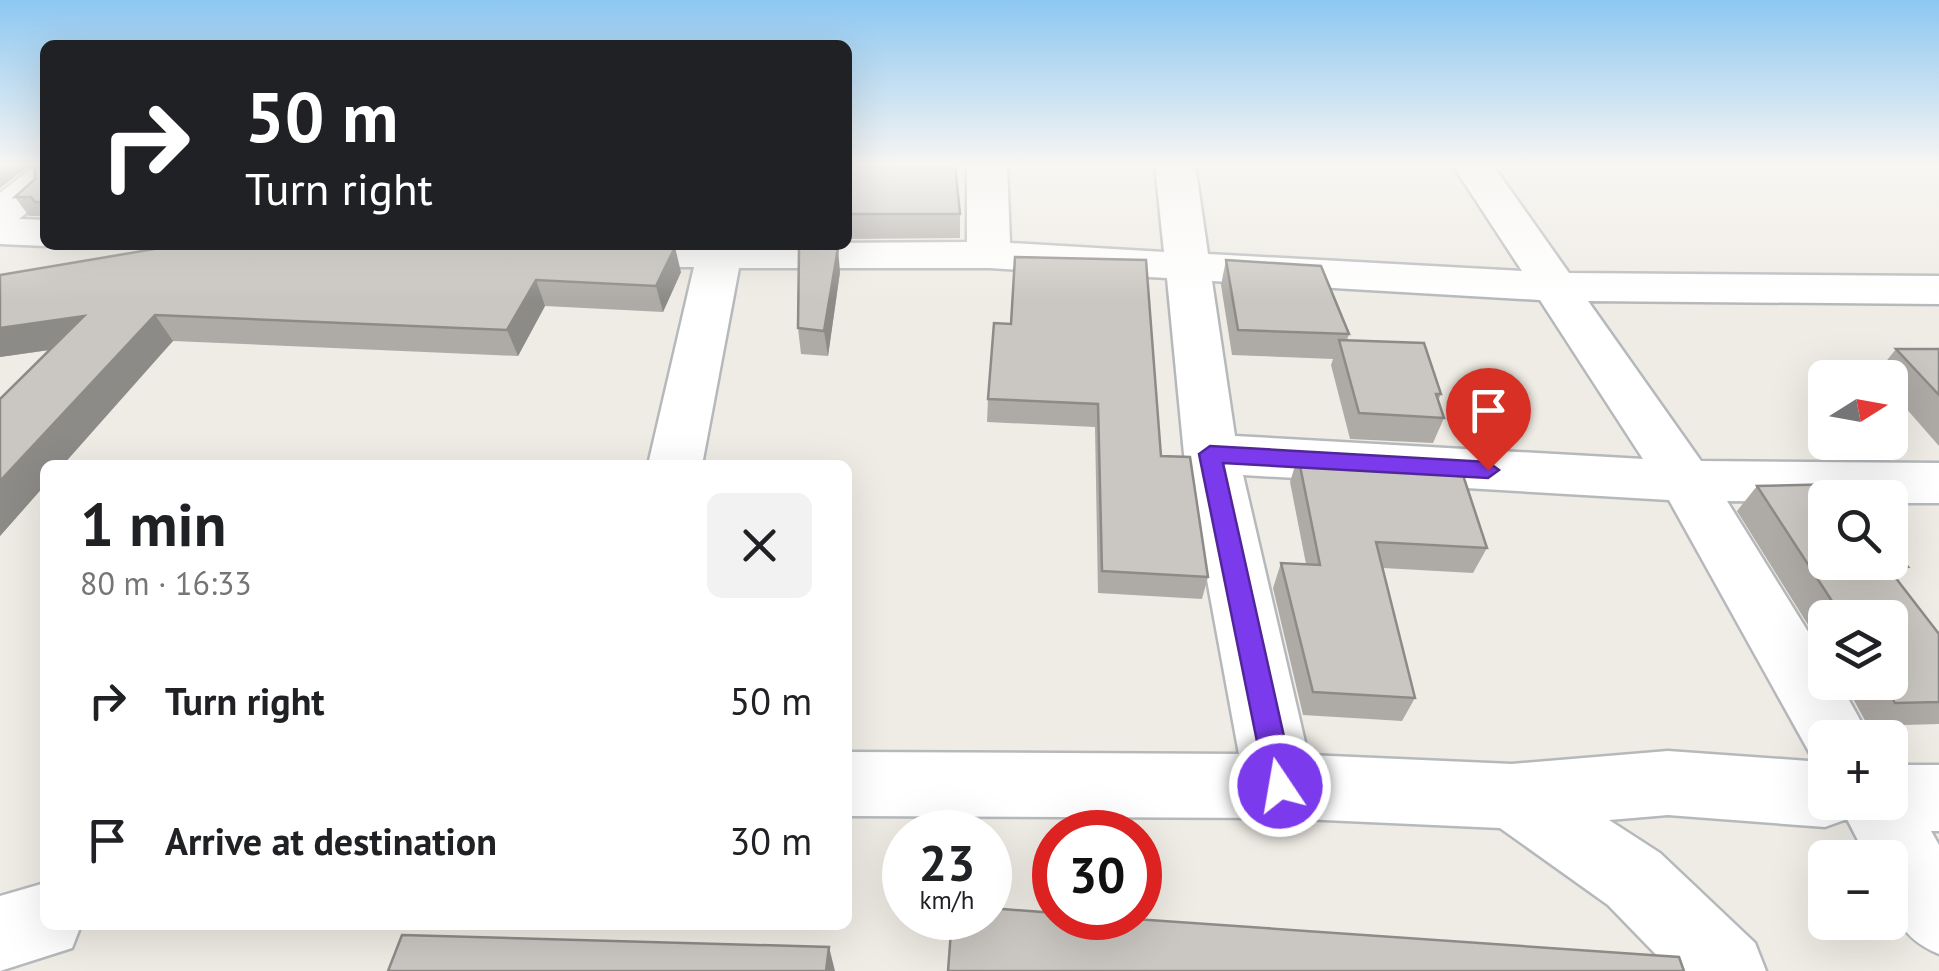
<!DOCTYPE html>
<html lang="en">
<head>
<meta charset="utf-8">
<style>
  body { margin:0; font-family:"PT Sans",sans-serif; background:#f2f2f2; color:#202124; height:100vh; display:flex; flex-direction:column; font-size:38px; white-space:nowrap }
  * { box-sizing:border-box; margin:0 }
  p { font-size:32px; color:#757577 }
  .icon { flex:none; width:55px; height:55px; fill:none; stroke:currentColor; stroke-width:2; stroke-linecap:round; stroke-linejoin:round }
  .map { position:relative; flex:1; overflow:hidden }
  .panel { position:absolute; left:40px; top:460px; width:812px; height:470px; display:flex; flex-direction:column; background:#fff; border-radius:15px; box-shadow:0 10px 40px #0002 }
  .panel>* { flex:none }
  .banner { position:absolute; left:40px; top:40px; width:812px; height:210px; border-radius:15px; box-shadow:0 10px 40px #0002; background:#202124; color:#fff; overflow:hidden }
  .needle { width:65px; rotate:79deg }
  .tools { position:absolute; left:1808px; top:360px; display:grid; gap:20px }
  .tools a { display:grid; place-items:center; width:100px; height:100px; border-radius:15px; background:#fff; box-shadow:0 10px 40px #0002; font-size:50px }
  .speed { position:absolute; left:882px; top:810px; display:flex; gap:20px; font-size:50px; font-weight:700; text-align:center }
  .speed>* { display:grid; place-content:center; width:130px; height:130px; border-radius:50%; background:#fff; box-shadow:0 10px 40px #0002; line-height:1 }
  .speed small { font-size:25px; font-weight:400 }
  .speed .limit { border:15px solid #d22; background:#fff; color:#111 }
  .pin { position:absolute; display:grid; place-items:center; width:85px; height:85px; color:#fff; margin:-102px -42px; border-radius:50% 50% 50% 0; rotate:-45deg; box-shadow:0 0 10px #0007 }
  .pin .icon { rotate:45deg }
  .me { position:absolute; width:110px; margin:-55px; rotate:348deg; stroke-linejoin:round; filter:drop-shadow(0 0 8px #0008) }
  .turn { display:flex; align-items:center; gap:35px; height:210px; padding:0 40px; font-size:45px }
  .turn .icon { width:130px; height:130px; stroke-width:2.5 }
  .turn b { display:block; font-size:70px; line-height:85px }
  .round { display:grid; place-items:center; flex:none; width:105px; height:105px; border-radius:15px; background:#f2f2f2 }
  .summary { display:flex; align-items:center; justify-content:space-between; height:170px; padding:0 40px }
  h1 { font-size:60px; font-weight:700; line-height:75px }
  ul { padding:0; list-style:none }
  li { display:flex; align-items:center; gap:30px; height:140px; padding:0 40px }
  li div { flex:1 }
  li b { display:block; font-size:38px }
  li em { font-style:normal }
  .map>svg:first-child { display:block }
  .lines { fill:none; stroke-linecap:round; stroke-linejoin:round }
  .minor-casing { stroke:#b6b9bc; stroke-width:5 }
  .minor { fill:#fff; fill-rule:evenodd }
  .wall { fill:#aeaba7 }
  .shaded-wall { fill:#8d8b88 }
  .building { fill:#cac7c2; stroke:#8d8b88; stroke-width:2.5 }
  .route { fill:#7c3aed; stroke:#51269a; stroke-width:2.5 }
</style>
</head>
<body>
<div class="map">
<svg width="1939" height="971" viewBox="0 0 1939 971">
  <rect width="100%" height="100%" fill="#efece5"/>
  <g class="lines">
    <defs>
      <path id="minor" d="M967,164h40l3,79 154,9 -9,-88h40l13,90 314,17 -70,-107h40l77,109 370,3v28l-351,-3 113,160 238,2v40h-49v-5h-65v4l-98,-1 98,158v23h14l31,56h-45v64h65v-37h49v66h-8l8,14v109c-47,-20 -49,-49 -49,-96h-23l-20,-39 -22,8 -157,-12 -59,5 51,33 95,90 11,28h-94l-64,-66 -108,-77 -220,-10 -432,-2v-64l391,2 -55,-300 -17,-176 -178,-10h-250l-37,197h-54l46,-198h-93l-16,-4 -6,-9 6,-9 382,-3zM1212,281l328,19 103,159 -408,-23zM1243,475l426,25 144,259 9,3 -154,-11 -156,13 -204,-9z
        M45,166v32l-26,21 26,1v25h4l-4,1 -45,-2v-51l31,-24z
        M45,883v42h36l-9,23 -72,23v-75z"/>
    </defs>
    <use href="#minor" class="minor-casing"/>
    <use href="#minor" class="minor"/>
  </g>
  <path class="wall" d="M0,164h45v52h-16l-14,-19 20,-18v-15l-6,2 -29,22z
    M848,164l112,50v24l-112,1z
    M1226,260l123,74 -2,6 94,54 -3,7 6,17 -11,25 -83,-4 -19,-74 2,-6 -101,-4 -11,-70z
    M681,272l-18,40 -118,-6 -27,50 -345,-15 -128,124v20l-45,51v-137l50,-49 -50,7v-82z
    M840,272l-12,84 -27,-2 -3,-26z
    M1011,324l150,132 47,121 -6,22 -104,-6 -3,-166 -108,-5 1,-23z
    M1896,349h43v97l-49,-56v-12h-11l-3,-4z
    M1298,456l189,92 -14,25 -90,-5 32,130 -13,23 -99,-6 -30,-127 8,-25 25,1 -16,-82z
    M1757,486l151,81 -12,12 43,55v90l-71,2 -24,-44h46v-64h-65v34l-88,-141z"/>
  <path class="shaded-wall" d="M0,164h37l-8,2 -29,22z
    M675,247l6,25 -18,40 -7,-26z
    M838,248l2,24 -12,84 -4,-25z
    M536,280l9,26 -27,50 -11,-26z
    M155,315l18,26 -110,124h-18v20l-45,51v-55z
    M84,316l20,26 -104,15v-29z
    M829,947l6,24h-9z"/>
  <path class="building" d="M35,164h10v38h-10l-4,-5h-16l20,-18z
    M848,164h107l5,50h-112z
    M178,245h442l55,2 -19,39 -120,-6 -29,50 -352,-15 -155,166v-82l84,-83 -84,12v-53z
    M799,248h39l-14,83 -26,-3z
    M1015,257l131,3 15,196 29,1 18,120 -106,-6 -4,-167 -110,-5 6,-76 17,1z
    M1226,260l95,6 28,68 -111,-4z
    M1339,340l85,3 17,51h-5l8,24 -85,-5z
    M1896,349h43v46z
    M1298,456l162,10 27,82 -111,-6 39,156 -102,-6 -32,-129 39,2z
    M1842,484l11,14h-28v64h65v-17l18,22 -20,1 51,66v68l-44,1 -12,-21h7v-64h-47l-86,-132z
    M990,908l65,5v5h65l559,39 5,14h-736l4,-53h38z
    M402,935l427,12 -3,24h-438z"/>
  <linearGradient id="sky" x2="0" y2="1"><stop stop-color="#8dc7f1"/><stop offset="0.55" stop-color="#f8f6f3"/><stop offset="1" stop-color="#f8f6f3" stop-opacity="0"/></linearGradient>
  <rect width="1939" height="300" fill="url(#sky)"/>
  <path class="route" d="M1210,446l278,16 11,8 -11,8 -265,-15 72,323 -4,10 -11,4 -10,-4 -4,-10 -67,-332z"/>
</svg>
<div class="tools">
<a><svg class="needle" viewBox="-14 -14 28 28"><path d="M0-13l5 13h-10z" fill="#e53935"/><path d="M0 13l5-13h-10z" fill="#757577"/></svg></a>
<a><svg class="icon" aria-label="search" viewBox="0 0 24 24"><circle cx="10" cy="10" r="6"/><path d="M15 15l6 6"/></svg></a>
<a><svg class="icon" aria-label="layers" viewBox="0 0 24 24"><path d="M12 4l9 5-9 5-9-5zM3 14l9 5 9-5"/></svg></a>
<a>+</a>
<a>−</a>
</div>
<div class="speed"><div>23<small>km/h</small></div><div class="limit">30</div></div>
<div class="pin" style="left:1488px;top:470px;background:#d93025"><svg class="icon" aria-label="arrive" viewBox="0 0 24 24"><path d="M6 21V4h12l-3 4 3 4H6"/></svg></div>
<svg class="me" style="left:1280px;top:786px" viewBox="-20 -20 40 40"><circle r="17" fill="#7c3aed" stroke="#fff" stroke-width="3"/><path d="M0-11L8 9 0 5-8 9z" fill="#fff"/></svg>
<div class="banner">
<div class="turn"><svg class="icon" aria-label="right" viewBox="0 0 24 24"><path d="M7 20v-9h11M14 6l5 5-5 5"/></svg><div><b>50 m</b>Turn right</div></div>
</div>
<section class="panel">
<div class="summary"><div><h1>1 min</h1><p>80 m · 16:33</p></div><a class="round"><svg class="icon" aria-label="close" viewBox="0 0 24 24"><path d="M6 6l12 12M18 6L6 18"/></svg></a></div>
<ul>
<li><svg class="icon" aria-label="right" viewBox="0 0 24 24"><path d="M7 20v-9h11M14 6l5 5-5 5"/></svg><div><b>Turn right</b></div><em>50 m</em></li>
<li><svg class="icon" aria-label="arrive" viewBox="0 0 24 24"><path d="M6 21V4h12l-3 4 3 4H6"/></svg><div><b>Arrive at destination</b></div><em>30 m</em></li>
</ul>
</section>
</div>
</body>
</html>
